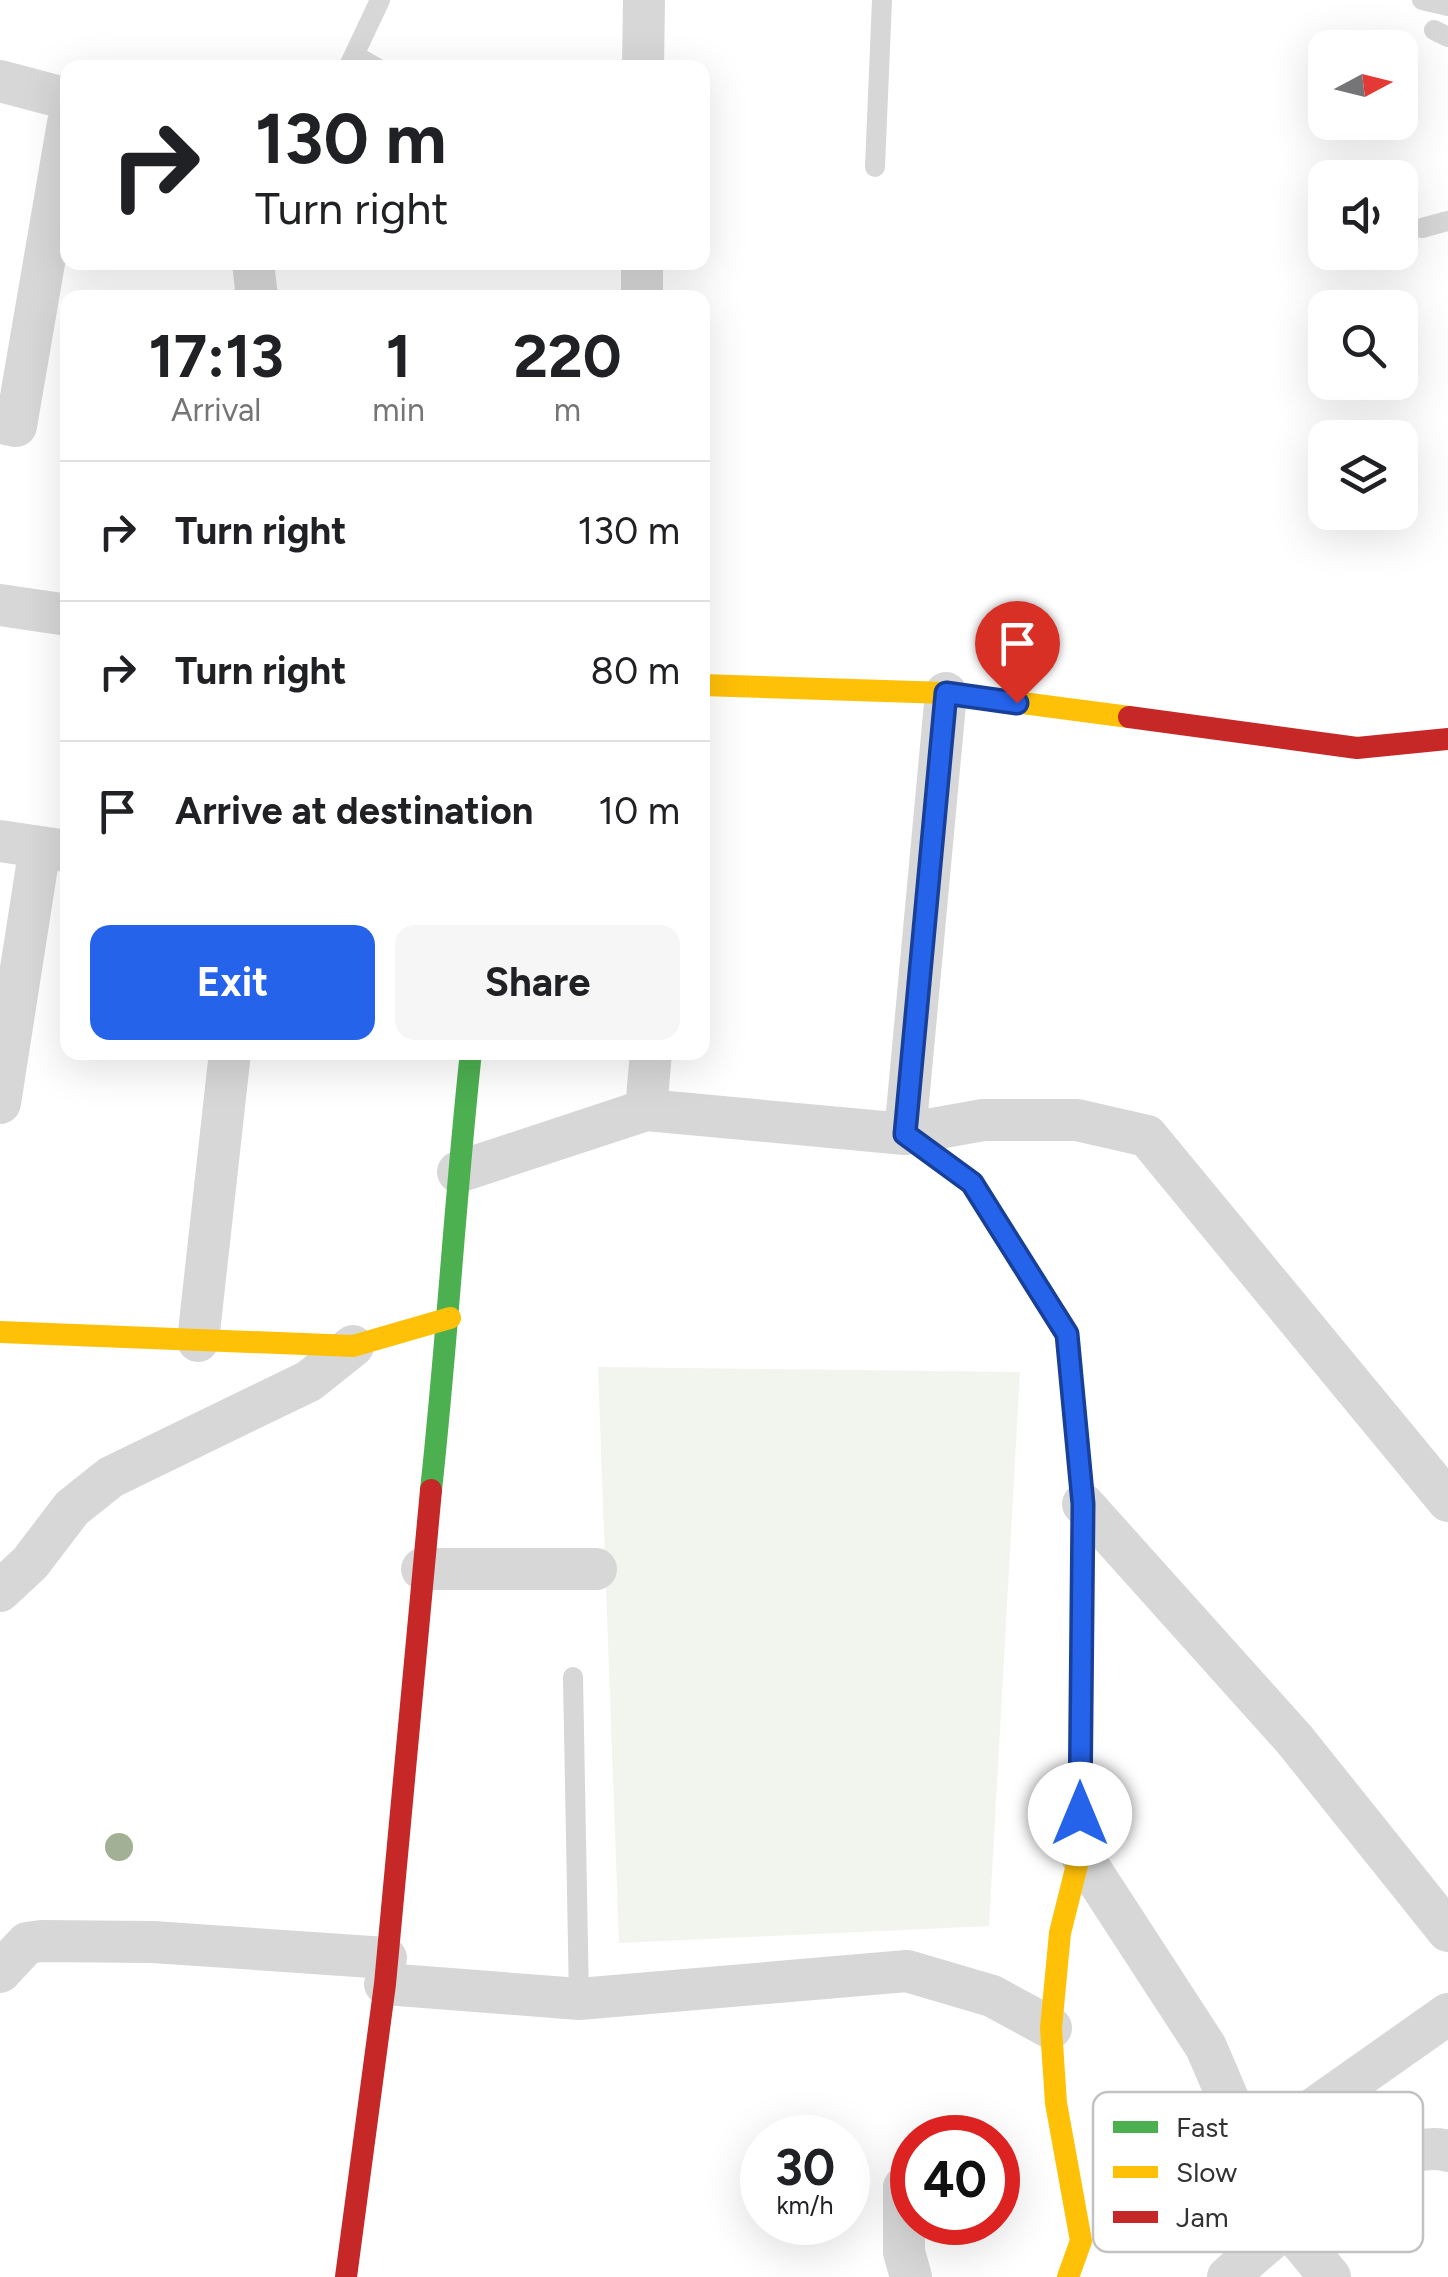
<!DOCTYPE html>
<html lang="en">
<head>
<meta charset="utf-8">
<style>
  body { margin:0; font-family:Figtree,sans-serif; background:#f6f6f6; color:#202124; height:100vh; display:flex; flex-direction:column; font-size:38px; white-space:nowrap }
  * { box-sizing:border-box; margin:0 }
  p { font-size:32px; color:#757577 }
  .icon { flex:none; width:55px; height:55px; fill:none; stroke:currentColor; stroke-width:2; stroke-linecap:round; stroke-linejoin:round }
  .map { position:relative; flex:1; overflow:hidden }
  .details { position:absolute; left:60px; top:290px; width:650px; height:770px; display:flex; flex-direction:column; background:#fff; border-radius:20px; box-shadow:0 10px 40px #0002 }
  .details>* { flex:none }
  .guide { position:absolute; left:60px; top:60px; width:650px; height:210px; border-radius:20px; box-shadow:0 10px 40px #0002; background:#fff; color:#202124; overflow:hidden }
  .needle { width:65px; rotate:83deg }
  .controls { position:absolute; left:1308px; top:30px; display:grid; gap:20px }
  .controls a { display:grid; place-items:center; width:110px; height:110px; border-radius:20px; background:#fff; box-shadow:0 10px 40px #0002; font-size:50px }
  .speed { position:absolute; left:740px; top:2115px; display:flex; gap:20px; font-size:50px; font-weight:700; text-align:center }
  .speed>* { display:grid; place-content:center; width:130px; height:130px; border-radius:50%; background:#fff; box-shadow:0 10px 40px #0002; line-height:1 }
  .speed small { font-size:25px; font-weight:400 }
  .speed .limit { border:15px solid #d22; background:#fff; color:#111 }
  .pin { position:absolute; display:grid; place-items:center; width:85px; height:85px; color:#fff; margin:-102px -42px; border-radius:50% 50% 50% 0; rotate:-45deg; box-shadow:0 0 10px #0007 }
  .pin .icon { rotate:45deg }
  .me { position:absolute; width:110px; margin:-55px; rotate:0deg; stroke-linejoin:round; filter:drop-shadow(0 0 8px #0008) }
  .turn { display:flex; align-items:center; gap:35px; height:210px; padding:0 30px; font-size:45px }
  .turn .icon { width:130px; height:130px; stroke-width:2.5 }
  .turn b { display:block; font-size:70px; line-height:85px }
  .eta { display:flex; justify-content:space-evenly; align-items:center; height:170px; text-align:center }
  .eta b { font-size:60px; font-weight:700; line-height:70px }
  .button { display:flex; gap:20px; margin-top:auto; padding:20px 30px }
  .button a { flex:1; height:115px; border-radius:20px; background:#2563eb; color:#fff; font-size:40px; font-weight:700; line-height:115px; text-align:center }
  .button a+a { background:#f6f6f6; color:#202124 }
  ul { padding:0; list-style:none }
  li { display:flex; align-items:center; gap:30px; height:140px; padding:0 30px; border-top:2px solid #e0e0e0 }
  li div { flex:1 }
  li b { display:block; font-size:38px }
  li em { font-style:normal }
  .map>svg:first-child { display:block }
  .green { fill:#f1f5ed }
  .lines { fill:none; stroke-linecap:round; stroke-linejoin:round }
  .lane { stroke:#d7d7d7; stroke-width:20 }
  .street { stroke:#d7d7d7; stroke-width:42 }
  .fast { stroke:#4caf50; stroke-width:22 }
  .slow { stroke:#ffc107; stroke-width:22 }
  .jam { stroke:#c62828; stroke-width:22 }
  .tree { fill:#a2b095 }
  .route-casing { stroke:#184099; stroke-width:25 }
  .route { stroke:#2563eb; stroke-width:18 }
  .key { fill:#fff; stroke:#c2c2c2; stroke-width:2.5 }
  .key-label { font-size:28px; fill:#333 }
</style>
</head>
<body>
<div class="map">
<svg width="1448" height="2277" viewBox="0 0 1448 2277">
  <rect width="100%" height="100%" fill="#fff"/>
  <path class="green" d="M598,1367l422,5 -31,554 -370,17z"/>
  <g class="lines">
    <path class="lane" d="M1422,0l26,6
      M1434,30l14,7
      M354,55l23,13
      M348,68l32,-68
      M875,167l7,-167
      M1422,228l26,-7
      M573,1677l6,322"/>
    <path class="street" d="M643,68l1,-68
      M0,81l68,18
      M253,262l4,36
      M642,298v-36
      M0,423l16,3 52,-303
      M0,605l68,10
      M0,841l67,10
      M0,1103l40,-256
      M646,1110l5,-58
      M905,1134l41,-441
      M458,1172l188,-62 259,24 78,-14h94l70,16 301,365
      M198,1341l32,-289
      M1083,1504l211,235 154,192
      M422,1569h174
      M0,1591l30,-28 42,-55 39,-31 198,-96 44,-35
      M1080,1853l126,194 61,143 19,34 44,53
      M0,1972l27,-29 14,-2 112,1 233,16
      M385,1984l194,15 328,-28 85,25 59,32
      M1252,2152l196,-138
      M904,2187v65l7,25
      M1228,2277c43,-39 161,-144 220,-126"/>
    <path class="fast" d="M431,1490c16,-146 24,-292 40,-438"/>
    <path class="slow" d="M702,685l244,8 183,24
      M0,1332l353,14 97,-28
      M1068,2277l13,-36 -25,-138 -5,-75 9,-95 20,-80 2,-239"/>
    <path class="jam" d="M1129,717l228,31 91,-9
      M905,1134l67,49 95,151 16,170 -1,110
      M346,2277l39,-293 46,-494"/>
  </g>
  <circle class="tree" cx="119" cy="1847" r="14"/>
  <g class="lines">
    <defs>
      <path id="route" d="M1017,703l-71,-10 -41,441 67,49 95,151 16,170 -3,310"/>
    </defs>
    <use href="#route" class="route-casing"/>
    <use href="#route" class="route"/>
  </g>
  <rect x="1093" y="2092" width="330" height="160" rx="15" class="key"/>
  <rect x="1113" y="2121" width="45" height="12" fill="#4caf50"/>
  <rect x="1113" y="2166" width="45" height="12" fill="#ffc107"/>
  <rect x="1113" y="2211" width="45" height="12" fill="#c62828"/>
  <g class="key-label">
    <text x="1176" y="2137">Fast</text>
    <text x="1176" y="2182">Slow</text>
    <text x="1176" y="2227">Jam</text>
  </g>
</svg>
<div class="controls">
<a><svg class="needle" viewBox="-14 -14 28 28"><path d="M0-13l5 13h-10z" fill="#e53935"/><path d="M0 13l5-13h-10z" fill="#757577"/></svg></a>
<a><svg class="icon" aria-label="sound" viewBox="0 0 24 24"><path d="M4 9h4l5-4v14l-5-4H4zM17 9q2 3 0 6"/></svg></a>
<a><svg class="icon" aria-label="search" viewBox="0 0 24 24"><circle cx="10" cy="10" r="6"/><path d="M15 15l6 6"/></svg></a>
<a><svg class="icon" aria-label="layers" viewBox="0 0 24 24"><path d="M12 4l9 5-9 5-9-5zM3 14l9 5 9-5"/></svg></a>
</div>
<div class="speed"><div>30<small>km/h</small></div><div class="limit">40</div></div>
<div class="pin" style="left:1017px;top:703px;background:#d93025"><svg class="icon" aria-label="arrive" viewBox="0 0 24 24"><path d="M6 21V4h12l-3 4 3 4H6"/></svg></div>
<svg class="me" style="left:1080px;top:1814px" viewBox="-20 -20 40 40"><circle r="19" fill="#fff"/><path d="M0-13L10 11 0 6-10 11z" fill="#2563eb"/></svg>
<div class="guide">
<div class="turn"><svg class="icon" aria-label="right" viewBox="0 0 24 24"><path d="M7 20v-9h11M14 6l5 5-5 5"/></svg><div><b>130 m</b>Turn right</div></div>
</div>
<section class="details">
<div class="eta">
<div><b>17:13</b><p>Arrival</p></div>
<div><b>1</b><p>min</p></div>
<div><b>220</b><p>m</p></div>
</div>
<ul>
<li><svg class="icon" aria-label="right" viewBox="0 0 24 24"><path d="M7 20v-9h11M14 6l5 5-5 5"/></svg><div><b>Turn right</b></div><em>130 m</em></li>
<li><svg class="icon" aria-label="right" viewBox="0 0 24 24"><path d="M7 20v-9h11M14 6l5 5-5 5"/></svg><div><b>Turn right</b></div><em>80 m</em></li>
<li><svg class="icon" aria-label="arrive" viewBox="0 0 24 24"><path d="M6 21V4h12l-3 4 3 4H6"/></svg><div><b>Arrive at destination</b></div><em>10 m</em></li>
</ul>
<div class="button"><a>Exit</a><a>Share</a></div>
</section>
</div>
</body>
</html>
